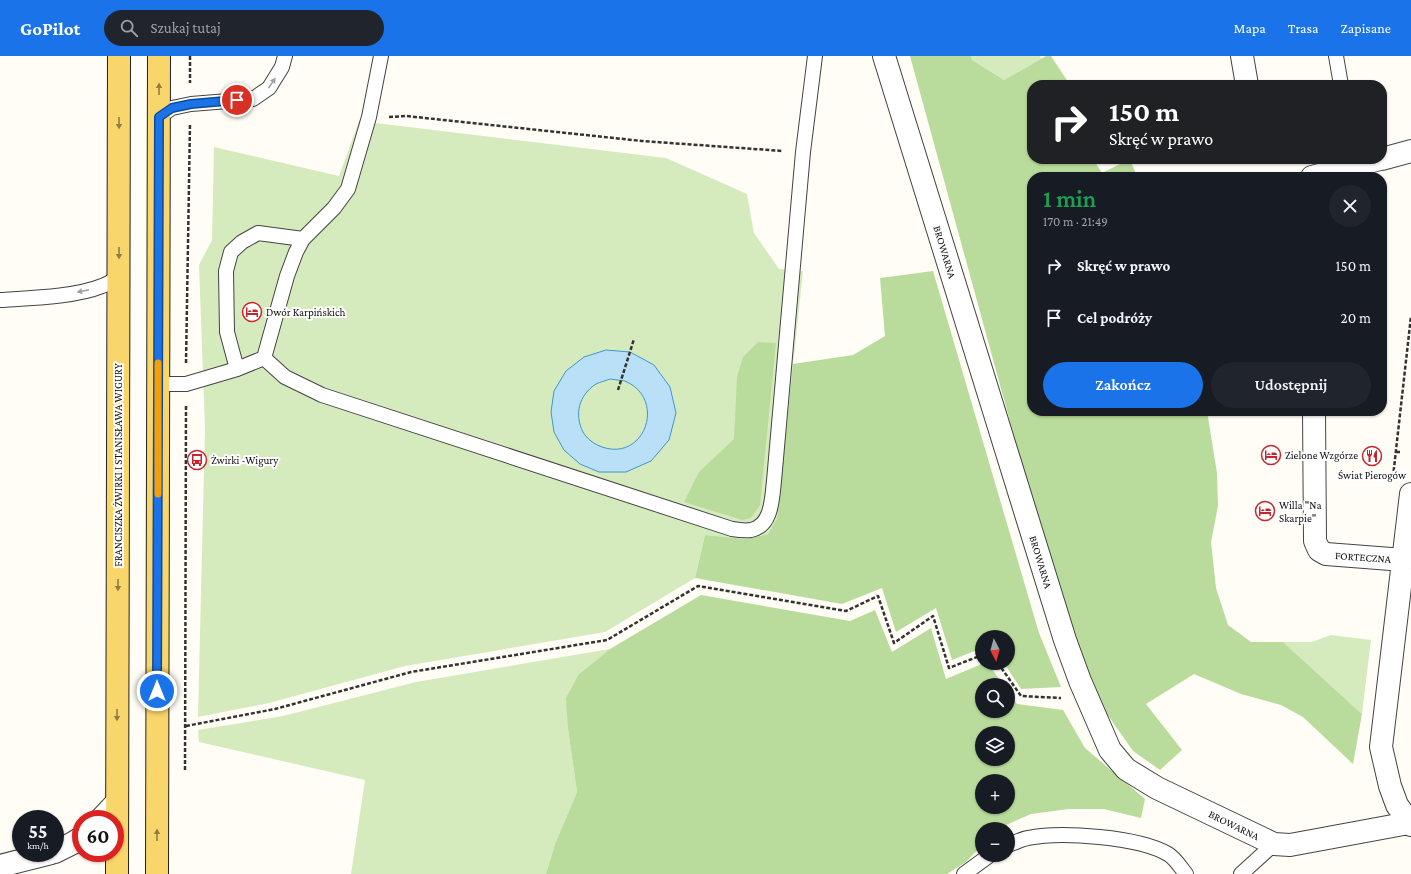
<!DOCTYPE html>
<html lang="pl">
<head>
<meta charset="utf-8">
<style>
  body { margin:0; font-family:"Crimson Pro",serif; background:#20242c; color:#f1f3f6; height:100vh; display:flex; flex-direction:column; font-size:15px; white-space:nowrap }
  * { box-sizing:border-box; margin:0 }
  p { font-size:13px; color:#9ea1a6 }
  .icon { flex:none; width:22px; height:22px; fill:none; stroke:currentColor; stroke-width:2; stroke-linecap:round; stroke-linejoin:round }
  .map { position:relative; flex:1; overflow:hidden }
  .sheet { position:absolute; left:1027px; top:116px; width:360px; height:244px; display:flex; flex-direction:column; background:#171b24; border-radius:16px; box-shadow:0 1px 3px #0004 }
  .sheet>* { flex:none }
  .hud { position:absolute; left:1027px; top:24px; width:360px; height:84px; border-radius:16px; box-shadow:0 1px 3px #0004; background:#202124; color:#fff; overflow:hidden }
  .needle { width:26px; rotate:174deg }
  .buttons { position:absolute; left:975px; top:574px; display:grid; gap:8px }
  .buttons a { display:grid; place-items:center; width:40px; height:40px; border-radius:50%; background:#171b24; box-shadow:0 1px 3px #0004; font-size:20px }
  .speed { position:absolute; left:12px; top:754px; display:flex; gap:8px; font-size:20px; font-weight:700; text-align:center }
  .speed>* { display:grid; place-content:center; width:52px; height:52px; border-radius:50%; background:#171b24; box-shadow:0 1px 3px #0004; line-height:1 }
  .speed small { font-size:10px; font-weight:400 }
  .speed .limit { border:6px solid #d22; background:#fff; color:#111 }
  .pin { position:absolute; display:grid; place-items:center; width:34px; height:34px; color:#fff; margin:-17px; border:2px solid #fff; border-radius:50%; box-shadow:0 1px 4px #0007 }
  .me { position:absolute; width:44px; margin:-22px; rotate:0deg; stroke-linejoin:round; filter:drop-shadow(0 0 3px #0008) }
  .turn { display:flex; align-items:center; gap:14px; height:84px; padding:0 16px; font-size:18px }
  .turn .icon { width:52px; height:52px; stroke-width:2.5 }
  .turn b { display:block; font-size:28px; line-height:34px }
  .round { display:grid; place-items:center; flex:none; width:42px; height:42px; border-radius:21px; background:#20242c }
  .head { display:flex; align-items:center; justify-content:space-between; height:68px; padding:0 16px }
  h1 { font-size:24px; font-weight:600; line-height:30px; color:#1e9e55 }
  .action { display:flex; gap:8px; margin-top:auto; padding:8px 16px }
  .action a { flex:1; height:46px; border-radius:24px; background:#1a73e8; color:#fff; font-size:16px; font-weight:600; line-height:46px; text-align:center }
  .action a+a { background:#20242c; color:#f1f3f6 }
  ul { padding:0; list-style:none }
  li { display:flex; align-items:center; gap:12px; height:52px; padding:0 16px }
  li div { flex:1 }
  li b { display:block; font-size:15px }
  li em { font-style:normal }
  header { display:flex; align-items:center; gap:24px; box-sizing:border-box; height:56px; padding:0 20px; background:#1a73e8; color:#fff }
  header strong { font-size:19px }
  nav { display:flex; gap:22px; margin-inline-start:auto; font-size:14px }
  .search { width:280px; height:36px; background:#20242c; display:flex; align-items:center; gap:10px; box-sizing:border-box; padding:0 14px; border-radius:22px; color:#9ea1a6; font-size:15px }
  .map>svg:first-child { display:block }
  .green { fill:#d5ebbd }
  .forest { fill:#b9dc9c; fill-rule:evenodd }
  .water { fill:#b9e0f7; stroke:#3f96cf; fill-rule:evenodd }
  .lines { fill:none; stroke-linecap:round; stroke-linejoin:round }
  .lane-casing { stroke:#444; stroke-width:16 }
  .street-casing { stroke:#444; stroke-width:24 }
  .primary-casing { stroke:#222; stroke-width:24 }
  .path { stroke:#333; stroke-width:2.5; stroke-dasharray:4 2; stroke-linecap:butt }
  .lane { stroke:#fff; stroke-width:14 }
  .street { stroke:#fff; stroke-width:22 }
  .primary { stroke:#f9d66b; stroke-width:22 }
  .oneway { fill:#a0a0a0 }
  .oneway2 { fill:#917d42 }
  .route-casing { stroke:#114b97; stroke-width:10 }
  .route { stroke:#1a73e8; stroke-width:7 }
  .slow { stroke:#f59e0b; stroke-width:7 }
  .labels { text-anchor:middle; stroke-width:4; stroke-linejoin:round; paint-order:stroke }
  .street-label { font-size:11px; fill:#111; stroke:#fff }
  .poi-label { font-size:11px; fill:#111; stroke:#fff; text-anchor:start }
</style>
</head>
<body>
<header>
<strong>GoPilot</strong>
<div class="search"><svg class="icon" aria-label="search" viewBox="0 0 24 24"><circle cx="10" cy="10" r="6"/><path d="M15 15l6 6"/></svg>Szukaj tutaj</div>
<nav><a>Mapa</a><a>Trasa</a><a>Zapisane</a></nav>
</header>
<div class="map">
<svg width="1411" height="818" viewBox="0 0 1411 818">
  <rect width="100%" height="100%" fill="#fffdf5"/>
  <path class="green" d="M971,0h69l1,3 -37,21 -32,-20z
    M359,65l307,37 81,36 7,39 25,36 24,2 -26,247 -9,16 -22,5 -41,-4 -10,43 -90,54 -200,34 -136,37 -71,14 7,-289 -6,-163 13,-25 2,-93 125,29z
    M1331,579l40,5 -9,74 -79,-72h29z
    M610,593l-31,25 -11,55 9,63 -22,52 -9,30h-195l14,-94 -166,-38 -1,-12 85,-14 133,-34z"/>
  <path class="forest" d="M910,0h61l1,4 32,20 42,-24h5l19,29h-38v74h61l9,14 28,-14 7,18h-105v234h175l10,62 1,33 -7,36 5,46 12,37 23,17h32l79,72 -9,50 -50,-47 -22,-12 -40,-11 -47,-20 -48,30 36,46 -22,20 -27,-19 -40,-57 -24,-57z
    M933,215l106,362 22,54 -40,2 -17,-26h4v-26h-26v11l-30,12 -16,-52 -40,24 -14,-44 -40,16 -147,-26 10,-43 41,4 22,-5 9,-16 16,-154 60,-9 32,-19 -5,-58z
    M758,286l18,1 -16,162 -9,13 -9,2 -58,-18 15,-30 35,-33 3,-62 6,-20z
    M701,539l149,26 25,-11 17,42 39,-24 15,51 38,-16h4l15,22h-21v26h26v-19l9,12 46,6 22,38 60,51 -4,19 -37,-9h-35l-38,5 -34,15h-15v16l-16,17 -19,12h-401l9,-30 22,-52 -9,-63 -2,-31 13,-24 31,-25zM982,677h26v26h-26zM982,725h26v26h-26z"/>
  <path class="water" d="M606,294l24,2 24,13 16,22 6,26 -7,27 -18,21 -25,11h-27l-19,-8 -16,-14 -10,-18 -3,-20 3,-21 12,-20 18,-14zM610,323c5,1 10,1 15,2 42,18 20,81 -23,66 -8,-3 -15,-8 -19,-15 -9,-18 -4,-37 13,-48 4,-2 9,-3 14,-5z"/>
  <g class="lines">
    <defs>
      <path id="lane" d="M1336,0l5,29
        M159,61l13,-9 19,-4 62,-5 16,-11 13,-21 3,-11
        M0,244c30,-2 75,-3 102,-14 6,-2 11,-6 17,-9
        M264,302l21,19 37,18 410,134c6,1 13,2 19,1 21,-4 21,-32 23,-49l29,-329 12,-96
        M237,313l-10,-37 -1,-61 5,-19 11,-10 16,-9 45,6
        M158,328h28l51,-15 27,-11 23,-82 9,-24 7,-13 31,-31 14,-19 21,-72 12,-61
        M1008,789c7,-2 13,-6 20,-7 33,-7 111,-1 140,16 7,4 13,14 18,20
        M964,818l26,-19
        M1241,818l33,-30"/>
      <path id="street" d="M884,0l181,584 15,41 30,69 16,19 31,19 117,56 16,1 119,-22
        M1242,0l5,29
        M1382,103l29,-8
        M1312,121l68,-18
        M1314,355l1,130 4,9 7,4 78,6
        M1411,438l-30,253 9,39 7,19 14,20
        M101,763l16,-17
        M55,796l18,-9 8,-5
        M0,810l51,-13"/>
      <path id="primary" d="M117,818l2,-818
        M157,818l2,-818"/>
    </defs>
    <use href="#lane" class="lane-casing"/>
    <use href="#street" class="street-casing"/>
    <use href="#primary" class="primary-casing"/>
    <path class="path" d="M190,0v27
      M389,61l17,-1 236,25 141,10
      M186,307l4,-239
      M618,334l16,-51
      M1396,396h6
      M1393,421l18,-161
      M998,607l23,33 40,2
      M186,670l89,-17 136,-37 196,-32 91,-54 148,25 32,-15 16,47 39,-27 16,52 33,-13
      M185,714l1,-366"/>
    <use href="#lane" class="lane"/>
    <use href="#street" class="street"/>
    <use href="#primary" class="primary"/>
  </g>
  <defs><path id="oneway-solid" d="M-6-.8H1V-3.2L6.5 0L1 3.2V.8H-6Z"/></defs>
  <g class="oneway">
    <use href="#oneway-solid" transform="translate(272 27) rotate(-56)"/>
    <use href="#oneway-solid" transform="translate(83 235) rotate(169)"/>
  </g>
  <g class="oneway2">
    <use href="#oneway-solid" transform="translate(159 33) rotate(-90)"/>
    <use href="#oneway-solid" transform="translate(119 67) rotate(90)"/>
    <use href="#oneway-solid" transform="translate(119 197) rotate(90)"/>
    <use href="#oneway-solid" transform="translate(118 529) rotate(90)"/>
    <use href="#oneway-solid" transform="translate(117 659) rotate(90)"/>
    <use href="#oneway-solid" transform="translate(157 779) rotate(-90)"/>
  </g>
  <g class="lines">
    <defs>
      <path id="route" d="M157,635l2,-574 13,-9 19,-4 46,-4"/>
    </defs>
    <use href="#route" class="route-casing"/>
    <use href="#route" class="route"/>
    <path class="slow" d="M158,438v-131"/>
  </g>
  <defs>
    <symbol id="hotel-ring" viewBox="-11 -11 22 22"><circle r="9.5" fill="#fff" stroke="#c4262e" stroke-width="1.5"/><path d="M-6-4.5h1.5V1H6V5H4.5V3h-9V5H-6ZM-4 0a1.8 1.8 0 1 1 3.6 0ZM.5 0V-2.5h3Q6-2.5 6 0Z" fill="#c4262e"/></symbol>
    <symbol id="restaurant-ring" viewBox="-11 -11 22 22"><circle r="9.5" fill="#fff" stroke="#c4262e" stroke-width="1.5"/><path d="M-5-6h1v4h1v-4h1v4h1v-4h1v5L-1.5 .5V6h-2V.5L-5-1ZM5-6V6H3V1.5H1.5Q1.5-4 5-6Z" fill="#c4262e"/></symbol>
    <symbol id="bus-ring" viewBox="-11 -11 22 22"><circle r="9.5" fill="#fff" stroke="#c4262e" stroke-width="1.5"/><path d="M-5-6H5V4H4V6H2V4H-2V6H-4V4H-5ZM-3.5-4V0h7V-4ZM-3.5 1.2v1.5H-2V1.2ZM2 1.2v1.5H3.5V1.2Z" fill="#c4262e"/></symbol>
  </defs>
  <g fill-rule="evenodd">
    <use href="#hotel-ring" x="241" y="245" width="22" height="22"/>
    <use href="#hotel-ring" x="1260" y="388" width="22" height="22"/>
    <use href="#restaurant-ring" x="1361" y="389" width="22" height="22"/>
    <use href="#bus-ring" x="186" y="393" width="22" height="22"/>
    <use href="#hotel-ring" x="1254" y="444" width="22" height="22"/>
  </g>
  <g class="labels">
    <g class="street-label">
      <text transform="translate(945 196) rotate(73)" y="4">BROWARNA</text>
      <text transform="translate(118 409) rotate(-90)" y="4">FRANCISZKA ŻWIRKI I STANISŁAWA WIGURY</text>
      <text transform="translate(1363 501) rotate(4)" y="4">FORTECZNA</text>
      <text transform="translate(1041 506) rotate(73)" y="4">BROWARNA</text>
      <text transform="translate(1234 769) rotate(26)" y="4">BROWARNA</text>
    </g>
    <g class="poi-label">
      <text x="266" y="260">Dwór Karpińskich</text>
      <text x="1285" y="403">Zielone Wzgórze</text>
      <text x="211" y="408">Żwirki -Wigury</text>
      <text x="1372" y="423" text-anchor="middle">Świat Pierogów</text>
      <text x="1279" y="453">Willa "Na<tspan x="1279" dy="13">Skarpie"</tspan></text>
    </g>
  </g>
</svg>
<div class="buttons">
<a><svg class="needle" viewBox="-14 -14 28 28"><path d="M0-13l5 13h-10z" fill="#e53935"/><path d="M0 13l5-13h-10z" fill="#9ea1a6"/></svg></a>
<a><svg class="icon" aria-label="search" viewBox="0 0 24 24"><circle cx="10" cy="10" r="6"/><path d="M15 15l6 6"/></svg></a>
<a><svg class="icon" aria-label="layers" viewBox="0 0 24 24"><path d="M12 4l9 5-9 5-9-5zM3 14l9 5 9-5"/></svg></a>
<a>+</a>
<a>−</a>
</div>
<div class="speed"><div>55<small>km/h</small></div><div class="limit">60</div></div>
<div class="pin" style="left:237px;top:44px;background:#d93025"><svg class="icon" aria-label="arrive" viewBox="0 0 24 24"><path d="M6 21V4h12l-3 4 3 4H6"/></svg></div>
<svg class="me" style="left:157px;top:635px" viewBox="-20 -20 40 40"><circle r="17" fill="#1a73e8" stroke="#fff" stroke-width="3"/><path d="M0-11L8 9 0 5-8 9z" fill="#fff"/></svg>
<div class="hud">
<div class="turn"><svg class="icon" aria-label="right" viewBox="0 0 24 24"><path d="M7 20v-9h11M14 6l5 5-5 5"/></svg><div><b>150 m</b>Skręć w prawo</div></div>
</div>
<section class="sheet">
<div class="head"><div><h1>1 min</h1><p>170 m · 21:49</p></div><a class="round"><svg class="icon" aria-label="close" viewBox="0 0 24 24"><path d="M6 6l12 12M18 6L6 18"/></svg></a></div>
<ul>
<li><svg class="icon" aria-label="right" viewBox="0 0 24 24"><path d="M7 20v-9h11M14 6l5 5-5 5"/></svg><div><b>Skręć w prawo</b></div><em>150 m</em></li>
<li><svg class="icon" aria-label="arrive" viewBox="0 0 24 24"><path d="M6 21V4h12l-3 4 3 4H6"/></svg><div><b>Cel podróży</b></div><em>20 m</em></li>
</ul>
<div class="action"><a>Zakończ</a><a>Udostępnij</a></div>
</section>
</div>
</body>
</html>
